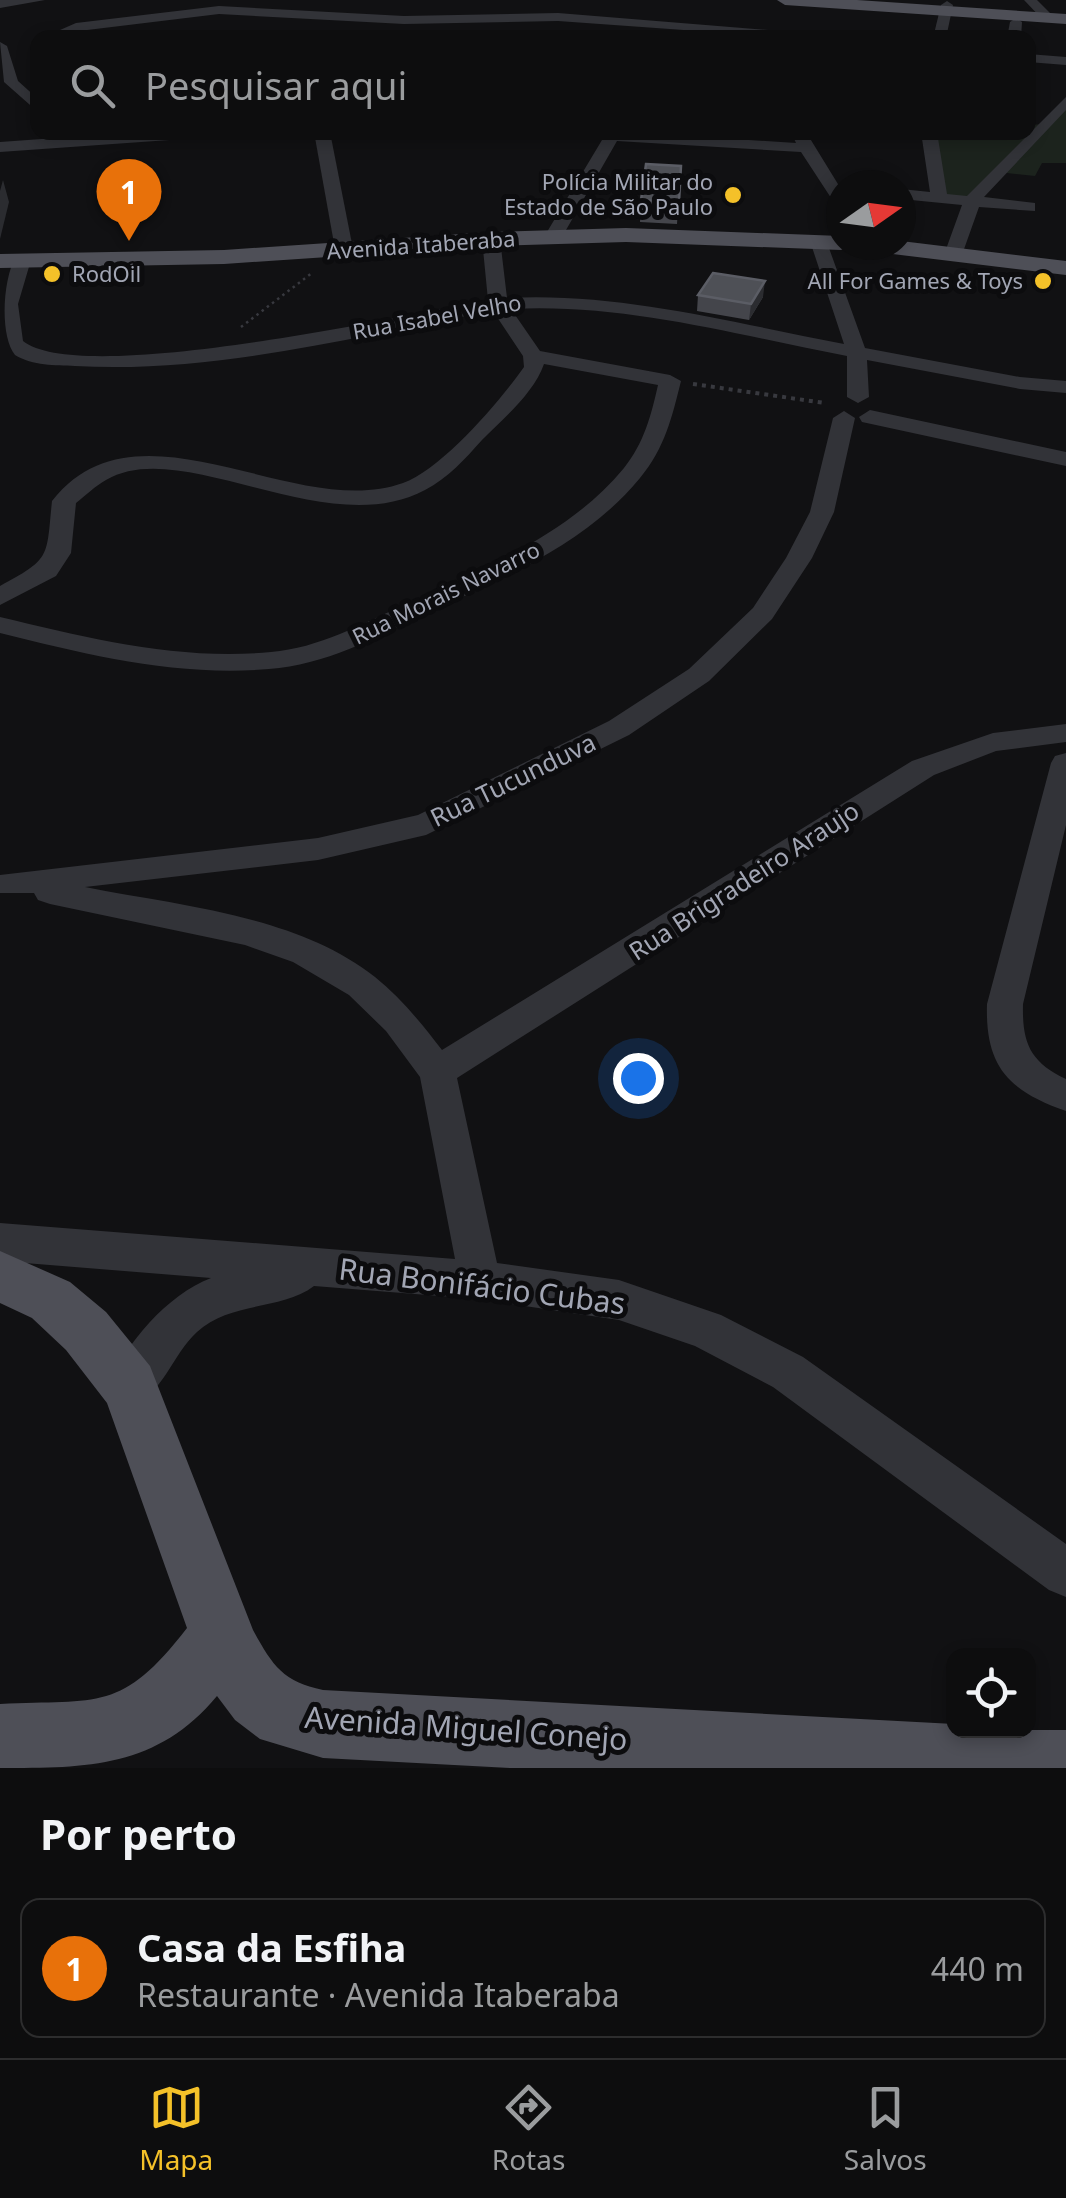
<!DOCTYPE html>
<html lang="pt">
<meta charset="utf-8">
<style>
:root{--surface:#0d0d0e;--page:#1b1b1c;--text:#f1f3f6;--muted:#9a9c9e;--line:#2d2d2e;--accent:#f4c129}
body{margin:0;font-family:"Noto Sans",sans-serif;background:var(--page);color:var(--text)}
.controls{position:absolute;right:30px;bottom:30px;display:grid;overflow:hidden;border-radius:20px;box-shadow:0 5px 15px #0003}
.controls button{width:90px;height:90px;display:grid;place-items:center;padding:0;border:0;border-bottom:2px solid var(--line);background:var(--surface);color:var(--text);font:50px sans-serif}
.compass{position:absolute;left:826px;top:170px;width:90px;height:90px;border-radius:50%;background:var(--surface);box-shadow:0 5px 15px #0003;rotate:76deg}
.you{position:absolute;left:638px;top:1078px;width:35px;height:35px;margin:-25px;border:8px solid #fff;border-radius:50%;background:#1a73e8;box-shadow:0 0 0 15px #1a73e833}
.badge{display:grid;place-items:center;width:65px;height:65px;border-radius:50%;background:var(--accent);color:#fff;font-size:32px;font-weight:700}
.pin{position:absolute;translate:-50% -82px;filter:drop-shadow(0 2px 5px #0008)}
.pin::after{content:'';position:absolute;top:52px;width:35px;height:30px;background:inherit;clip-path:polygon(0 0,100% 0,50% 100%)}
.list{margin:0;padding:0;list-style:none}
h2{display:flex;justify-content:space-between;align-items:center;height:130px;margin:0;padding:0 40px;font-size:42px}
h2 small{font-size:32px;font-weight:400;color:var(--muted)}
.list li{display:grid;grid-template-columns:65px 1fr auto;gap:30px;align-items:center;box-sizing:border-box;height:140px;margin:0 20px 20px;padding:0 20px;border:2px solid var(--line);border-radius:20px}
.list b{display:block;font-size:38px;white-space:nowrap}
.list p{margin:0;font-size:32px;white-space:nowrap;color:var(--muted)}
.list em{font-size:32px;font-style:normal;color:var(--muted)}
.icon{flex:none;width:55px;height:55px;fill:none;stroke:currentColor;stroke-width:2;stroke-linecap:round;stroke-linejoin:round}
.map{position:relative;flex:none;width:1066px;height:1768px;overflow:hidden}
.search{position:absolute;background:var(--surface);box-shadow:0 5px 15px #0003;left:30px;right:30px;top:30px;height:110px;display:flex;align-items:center;gap:25px;box-sizing:border-box;padding:0 35px;border-radius:20px;color:var(--muted);font-size:38px}
.sheet{height:290px;background:var(--surface)}
nav{display:flex;justify-content:space-around;align-items:center;box-sizing:border-box;height:140px;border-top:2px solid var(--line);background:var(--surface);font-size:28px;color:var(--muted)}
nav a{display:grid;justify-items:center;gap:5px}
nav .on{color:var(--accent)}
.map>svg:first-child{display:block}
.green{fill:#1c231d}
.lines{fill:none;stroke-linecap:round;stroke-linejoin:round}
.path-far1{stroke:#38393f;stroke-width:2.5;stroke-dasharray:2.5 4;stroke-linecap:butt}
.path{stroke:#38393f;stroke-width:4;stroke-dasharray:4 5;stroke-linecap:butt}
.minor{fill:#323338;fill-rule:evenodd}
.major{fill:#4e4f57;fill-rule:evenodd}
.wall{fill:#44454b}
.shaded-wall{fill:#2b2c30}
.building{fill:#4e5056;stroke:#5b5d65;stroke-width:2.5}
.poi-dot{fill:#f4c129;stroke:#0c0c0e;stroke-width:4}
.labels{text-anchor:middle;stroke-width:10;stroke-linejoin:round;paint-order:stroke}
.far-poi-label{font-size:22px;fill:#a2a6b4;stroke:#0c0c0e;text-anchor:end}
.far-street-label{font-size:22px;fill:#a2a6b4;stroke:#0c0c0e}
.street-label{font-size:25px;fill:#a2a6b4;stroke:#0c0c0e}
.near-street-label{font-size:30px;fill:#a2a6b4;stroke:#0c0c0e}
</style>
<div class="map">
<svg width="1066" height="1768" viewBox="0 0 1066 1768">
<rect width="100%" height="100%" fill="#111113"/>
<path class="green" d="M1066 101V163H1042L1035 176 998 172 973 199 939 196 930 133 1028 132 1029 125 1043 124Z"/>
<g class="lines">
<path class="path-far1" d="M241 327 312 273"/>
<path class="path" d="M693 384 825 403"/>
<g class="minor">
<path d="M0 0H45L0 8Z"/>
<path d="M1024 0H1037L1055 18 1044 21Z"/>
<path d="M947 1 953 5 946 38H933L941 5Z"/>
<path d="M219 6 404 16 558 13 866 38H796L558 21 404 24 219 14 79 31 72 38H58L60 30 76 23Z"/>
<path d="M1016 18 1022 22 1021 38H1007L1010 22Z"/>
<path d="M0 42 7 46 18 81 38 99V112L4 82Z"/>
<path d="M1028 54 1066 57V65L1028 62Z"/>
<path d="M1066 97V110L984 197 1035 203V211L979 207 963 252 954 257 948 256 945 252 962 205 901 199V189L930 192 921 132H937L947 194 967 196Z"/>
<path d="M139 132H219L212 137 0 152V142Z"/>
<path d="M314 132H330L353 249 350 253 344 254 335 249Z"/>
<path d="M536 132H627L796 143 791 132H806L841 189V205L835 204 801 152 617 141 562 237 553 242 544 237 602 140 543 137Z"/>
<path d="M491 234 500 239 507 298C620 292 733 323 844 344L810 241 819 236 825 237 865 348 1020 377 1066 381V393L1020 389 867 360 869 397 858 403 847 397V356C737 335 624 303 511 309L540 351 670 375 681 381C672 417 665 448 640 478 585 545 503 578 425 614 375 638 325 665 269 669 178 677 88 655 0 633V617C88 638 179 661 271 652 319 648 362 624 406 604 483 568 568 536 624 468 644 443 651 416 658 385L544 364C534 393 503 419 482 440 465 459 448 478 425 490 326 543 182 435 106 480 95 486 85 496 76 503L71 553 56 576 0 605V586C52 558 46 558 52 501 138 391 295 522 403 483 442 469 500 401 524 367L523 356 493 311C356 336 215 374 75 366 55 365 33 366 15 355 0 337 2 281 16 256H28L31 260 18 304 23 341C81 387 406 315 488 300L482 239Z"/>
<path d="M870 410 1066 452V466L862 422 859 417Z"/>
<path d="M844 411 855 418 834 512 812 558 772 619 709 681 629 735 426 835 318 860 85 887C180 906 297 915 375 977 401 998 422 1024 442 1050L912 761 993 733 1066 724V742L996 751 934 775 457 1078 497 1263 619 1280 721 1315 803 1357 1066 1544V1597L1049 1590 773 1387 695 1346 619 1320 478 1299 314 1286C281 1311 230 1301 197 1332 172 1355 163 1394 130 1408L114 1401 108 1386C126 1343 167 1295 211 1278L0 1261V1223L455 1259 420 1077 386 1031 349 995 293 962 245 945 50 904 38 900 34 893H0V875L318 838 418 815 609 721 689 669 753 608 786 558 810 512 833 418Z"/>
<path d="M1066 753V825L1023 1004C1022 1043 1030 1062 1066 1079V1111C1009 1091 985 1067 987 1004L1051 763 1055 756Z"/>
</g>
<g class="major">
<path d="M777 0H857L1066 14V24L785 5Z"/>
<path d="M626 228 841 236V245H851L841 250 626 242 491 246 224 264 0 268V254L224 250 491 232Z"/>
<path d="M901 241 1066 261V275L876 252 864 245H901Z"/>
<path d="M0 1251 70 1282 106 1312 150 1366 253 1630C272 1665 283 1682 323 1690L954 1724V1730H1066V1768H510L323 1758 260 1739 235 1720 217 1696C157 1768 88 1768 0 1768V1704C100 1699 121 1713 187 1628L107 1403 66 1350 32 1318 0 1303Z"/>
</g>
</g>
<g class="wall">
<path d="M681 166 677 224 640 222 641 200Z"/>
<path d="M698 295 763 297 749 320 697 311Z"/>
</g>
<g class="shaded-wall">
<path d="M3 180 9 202 0 239V191Z"/>
<path d="M765 281 763 297 749 320 751 304Z"/>
</g>
<g class="building">
<path d="M235 34V38H183V36Z"/>
<path d="M646 164 681 166 679 202 641 200Z"/>
<path d="M713 273 765 281 751 304 698 295Z"/>
</g>
<g class="poi-dot">
<circle cx="733" cy="195" r="10"/>
<circle cx="52" cy="274" r="10"/>
<circle cx="1043" cy="281" r="10"/>
</g>
<g class="labels">
<g class="far-poi-label">
<text x="713" y="190">Polícia Militar do<tspan x="713" dy="25">Estado de São Paulo</tspan></text>
<text x="72" y="282" text-anchor="start">RodOil</text>
<text x="1023" y="289">All For Games &amp; Toys</text>
</g>
<g class="far-street-label">
<text transform="translate(421 245) rotate(-4)" y="8">Avenida Itaberaba</text>
<text transform="translate(437 317) rotate(-10)" y="8">Rua Isabel Velho</text>
<text transform="translate(446 593) rotate(-26)" y="8">Rua Morais Navarro</text>
</g>
<g class="street-label">
<text transform="translate(513 780) rotate(-26)" y="9">Rua Tucunduva</text>
<text transform="translate(744 881) rotate(-33)" y="9">Rua Brigradeiro Araujo</text>
</g>
<g class="near-street-label">
<text transform="translate(482 1287) rotate(7)" y="10">Rua Bonifácio Cubas</text>
<text transform="translate(466 1729) rotate(4)" y="10">Avenida Miguel Conejo</text>
</g>
</g>
</svg>
<div class="controls">
<button><svg class="icon" aria-label="locate" viewBox="0 0 24 24"><circle cx="12" cy="12" r="6"/><path d="M12 2v4M12 18v4M2 12h4M18 12h4"/></svg></button>
</div>
<svg class="compass" viewBox="-18 -18 36 36"><path d="M0-13l5 13h-10z" fill="#e53935"/><path d="M0 13l5-13h-10z" fill="#9a9c9e"/></svg>
<div class="you"></div>
<div class="pin badge" style="left:129px;top:241px;background:#e8710a">1</div>
<div class="search"><svg class="icon" aria-label="search" viewBox="0 0 24 24"><circle cx="10" cy="10" r="6"/><path d="M15 15l6 6"/></svg>Pesquisar aqui</div>
</div>
<section class="sheet">
<h2>Por perto<small></small></h2>
<ul class="list">
<li><span class="badge" style="background:#e8710a">1</span><div><b>Casa da Esfiha</b><p>Restaurante · Avenida Itaberaba</p></div><em>440 m</em></li>
</ul>
</section>
<nav>
<a class="on"><svg class="icon" aria-label="map" viewBox="0 0 24 24"><path d="M3 6l6-2 6 2 6-2v14l-6 2-6-2-6 2zM9 4v14M15 6v14"/></svg>Mapa</a>
<a><svg class="icon" aria-label="directions" viewBox="0 0 24 24"><path d="M12 3l9 9-9 9-9-9zM9 14v-3h6M13 9l2 2-2 2"/></svg>Rotas</a>
<a><svg class="icon" aria-label="saved" viewBox="0 0 24 24"><path d="M7 4h10v16l-5-4-5 4z"/></svg>Salvos</a>
</nav>
